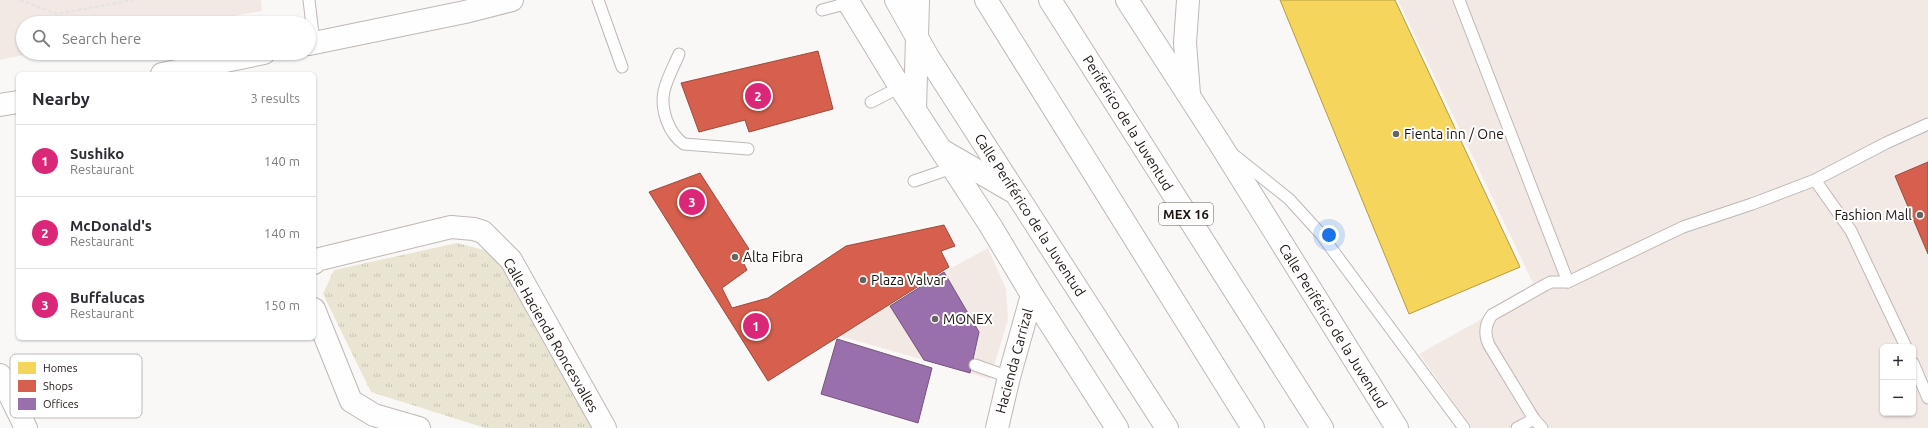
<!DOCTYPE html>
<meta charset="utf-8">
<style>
:root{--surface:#fff;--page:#f7f7f7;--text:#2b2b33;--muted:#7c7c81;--line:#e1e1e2;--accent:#db2777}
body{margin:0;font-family:Ubuntu,sans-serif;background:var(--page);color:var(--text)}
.controls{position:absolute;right:12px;bottom:12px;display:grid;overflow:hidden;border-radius:6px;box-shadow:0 1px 3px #0004}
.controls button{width:36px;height:36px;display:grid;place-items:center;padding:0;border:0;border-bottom:1px solid var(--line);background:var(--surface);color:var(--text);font:20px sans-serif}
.you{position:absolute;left:1329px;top:235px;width:14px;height:14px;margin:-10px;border:3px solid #fff;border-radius:50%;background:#1a73e8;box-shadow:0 0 0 6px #1a73e833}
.badge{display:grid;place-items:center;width:26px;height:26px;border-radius:50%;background:var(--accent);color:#fff;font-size:13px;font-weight:700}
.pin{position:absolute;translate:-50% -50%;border:2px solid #fff;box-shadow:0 1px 4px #0006}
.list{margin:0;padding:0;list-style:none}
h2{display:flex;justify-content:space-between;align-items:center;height:52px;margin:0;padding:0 16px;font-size:17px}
h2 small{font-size:13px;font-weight:400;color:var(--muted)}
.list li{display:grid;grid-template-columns:26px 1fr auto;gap:12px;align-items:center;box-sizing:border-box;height:72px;padding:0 16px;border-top:1px solid var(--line)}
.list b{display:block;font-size:15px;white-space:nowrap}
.list p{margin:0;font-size:13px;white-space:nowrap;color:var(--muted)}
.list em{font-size:13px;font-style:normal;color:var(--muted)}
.icon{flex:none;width:22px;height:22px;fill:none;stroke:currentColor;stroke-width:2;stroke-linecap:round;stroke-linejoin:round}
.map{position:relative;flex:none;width:1928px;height:428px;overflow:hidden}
.search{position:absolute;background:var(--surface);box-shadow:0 1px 3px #0004;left:16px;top:16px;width:300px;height:44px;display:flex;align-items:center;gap:10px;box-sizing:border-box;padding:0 14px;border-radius:22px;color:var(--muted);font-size:15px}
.panel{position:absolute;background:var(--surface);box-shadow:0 1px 3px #0004;left:16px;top:72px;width:300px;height:268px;border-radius:6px}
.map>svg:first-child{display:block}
.built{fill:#f2e9e5;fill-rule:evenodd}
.grass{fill:url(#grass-tufts)}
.homes{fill:#f6d55c;stroke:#b59b45}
.shops{fill:#d6604d;stroke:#9e493a}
.offices{fill:#9970ab;stroke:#74547c}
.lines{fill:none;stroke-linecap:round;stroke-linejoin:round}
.lane-casing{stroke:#beb8b5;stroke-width:13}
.street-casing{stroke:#beb8b5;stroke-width:24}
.secondary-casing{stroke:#beb8b5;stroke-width:24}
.primary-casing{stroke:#beb8b5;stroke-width:24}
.highway-casing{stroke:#beb8b5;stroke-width:24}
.path{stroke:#e5e4e2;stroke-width:2.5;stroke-dasharray:4 2;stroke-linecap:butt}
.lane{stroke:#fefefe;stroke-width:11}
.street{stroke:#fefefe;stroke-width:22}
.secondary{stroke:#fefefe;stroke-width:22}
.primary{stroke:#fefefe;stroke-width:22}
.highway{stroke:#fefefe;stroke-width:22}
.poi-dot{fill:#6a6460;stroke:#fff;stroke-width:1.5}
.labels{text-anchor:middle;stroke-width:4;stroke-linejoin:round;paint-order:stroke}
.shield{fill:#fff;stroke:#615a57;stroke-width:1}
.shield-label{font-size:13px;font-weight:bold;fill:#1d140f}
.street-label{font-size:14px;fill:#1d140f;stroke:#fff}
.poi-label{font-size:14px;fill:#1d140f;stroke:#fff;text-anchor:start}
.key{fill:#fff;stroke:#bbb8b7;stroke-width:1}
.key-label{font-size:11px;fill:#1d140f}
</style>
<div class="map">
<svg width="1928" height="428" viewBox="0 0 1928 428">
<defs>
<pattern id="grass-tufts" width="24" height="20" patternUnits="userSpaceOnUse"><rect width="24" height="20" fill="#eae5d3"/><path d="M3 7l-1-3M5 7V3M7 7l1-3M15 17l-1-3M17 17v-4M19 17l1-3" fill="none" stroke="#c8c4b4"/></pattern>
</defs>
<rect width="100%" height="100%" fill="#faf8f6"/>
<g class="built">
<path d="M0 0H261L262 11 196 23H23V53H34L0 60Z"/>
<path d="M1398 0H1928V428H1472L1419 354 1478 321 1533 283ZM1883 347H1913V413H1883Z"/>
<path d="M988 248 1006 289 1008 320 990 379 840 336 944 272Z"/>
</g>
<path class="grass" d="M457 243 496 253 592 428H485L371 392 323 294 334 270Z"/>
<path class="homes" d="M1280 0H1395L1520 267 1409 314Z"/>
<g class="shops">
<path d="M818 51 833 109 749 132 745 120 699 132 681 83Z"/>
<path d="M1928 162V254L1895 176Z"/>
<path d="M700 173 749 249 741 258 747 270 722 288 732 308 768 298 846 246 944 225 955 246 941 251 949 267 768 381 649 192Z"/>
</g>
<g class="offices">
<path d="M944 272 979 332 970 373 924 360 890 306Z"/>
<path d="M837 339 932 368 918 423 821 394Z"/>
</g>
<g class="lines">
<g class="lane-casing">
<g id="lane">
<path d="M309 0 314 43"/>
<path d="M598 0 622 67"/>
<path d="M1459 0 1568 282"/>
<path d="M822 10 849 3"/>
<path d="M679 54C674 66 667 78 664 91 660 110 669 134 684 144L748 149"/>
<path d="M871 102 900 87"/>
<path d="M1234 155 1289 199 1320 233 1464 428"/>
<path d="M1815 180 1851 231 1906 347"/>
<path d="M914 181 952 168"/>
<path d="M1913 363 1928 398"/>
<path d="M975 365 1009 377"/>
<path d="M1534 419 1489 345C1484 334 1485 324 1492 315L1545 285 1551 282H1568L1683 227 1752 204 1815 180 1886 143 1928 124"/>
<path d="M1517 428 1534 419 1542 428"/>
</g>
</g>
<g class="street-casing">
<g id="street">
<path d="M314 263 316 260 451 227 474 229 483 232 511 260 605 428"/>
<path d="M314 309 351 401 374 415 419 428"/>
<path d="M0 375 26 428"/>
</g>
</g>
<g class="secondary-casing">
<g id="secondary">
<path d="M847 0 900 87 990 225 1032 295 1117 428"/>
<path d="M896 0 928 57 1167 428"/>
<path d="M1127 0 1220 144 1397 428"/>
<path d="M1188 0 1185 43 1189 94"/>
<path d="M915 110 918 0"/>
<path d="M943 151 1012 191"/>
<path d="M997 428 1009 377 1032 295"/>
</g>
</g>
<g class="primary-casing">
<g id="primary">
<path d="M309 44 465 12 512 0"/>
<path d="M162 74 264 53"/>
<path d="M0 105 18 102"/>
</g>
</g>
<g class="highway-casing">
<g id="highway">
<path d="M986 0 1253 428"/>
<path d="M1050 0 1322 428"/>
</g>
</g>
<path class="path" d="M20 0 57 14 133 0"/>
<use href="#lane" class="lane"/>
<use href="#street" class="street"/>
<use href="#secondary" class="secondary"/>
<use href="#primary" class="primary"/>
<use href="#highway" class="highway"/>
</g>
<g class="poi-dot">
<circle cx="1396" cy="134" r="4"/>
<circle cx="1920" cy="215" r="4"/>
<circle cx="735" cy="257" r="4"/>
<circle cx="863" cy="280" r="4"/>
<circle cx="935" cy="319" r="4"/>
</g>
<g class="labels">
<rect class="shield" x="1159" y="203" width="54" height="22" rx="3"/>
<g class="shield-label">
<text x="1186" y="219">MEX 16</text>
</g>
<g class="street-label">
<text transform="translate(1128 123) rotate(58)" y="5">Periférico de la Juventud</text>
<text transform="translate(1030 215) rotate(57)" y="5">Calle Periférico de la Juventud</text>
<text transform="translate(1333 326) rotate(58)" y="5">Calle Periférico de la Juventud</text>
<text transform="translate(551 335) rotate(60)" y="5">Calle Hacienda Roncesvalles</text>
<text transform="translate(1014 361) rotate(-75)" y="5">Hacienda Carrizal</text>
</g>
<g class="poi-label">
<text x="1404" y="139">Fienta inn / One</text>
<text x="1912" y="220" text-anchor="end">Fashion Mall</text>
<text x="743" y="262">Alta Fibra</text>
<text x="871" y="285">Plaza Valvar</text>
<text x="943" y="324">MONEX</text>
</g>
</g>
<rect x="10" y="354" width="132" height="64" rx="6" class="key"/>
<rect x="18" y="362" width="18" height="12" fill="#f6d55c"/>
<rect x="18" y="380" width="18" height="12" fill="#d6604d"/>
<rect x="18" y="398" width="18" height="12" fill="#9970ab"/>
<g class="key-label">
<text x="43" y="372">Homes</text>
<text x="43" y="390">Shops</text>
<text x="43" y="408">Offices</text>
</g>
</svg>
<div class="controls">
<button>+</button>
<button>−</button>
</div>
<div class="you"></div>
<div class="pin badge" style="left:756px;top:326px">1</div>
<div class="pin badge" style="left:758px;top:96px">2</div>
<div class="pin badge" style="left:692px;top:202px">3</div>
<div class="search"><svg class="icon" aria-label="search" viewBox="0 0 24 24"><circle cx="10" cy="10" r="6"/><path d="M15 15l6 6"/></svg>Search here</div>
<section class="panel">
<h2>Nearby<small>3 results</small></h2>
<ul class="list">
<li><span class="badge">1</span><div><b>Sushiko</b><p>Restaurant</p></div><em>140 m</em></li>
<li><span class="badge">2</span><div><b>McDonald's</b><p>Restaurant</p></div><em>140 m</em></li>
<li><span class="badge">3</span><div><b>Buffalucas</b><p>Restaurant</p></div><em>150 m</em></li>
</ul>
</section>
</div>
